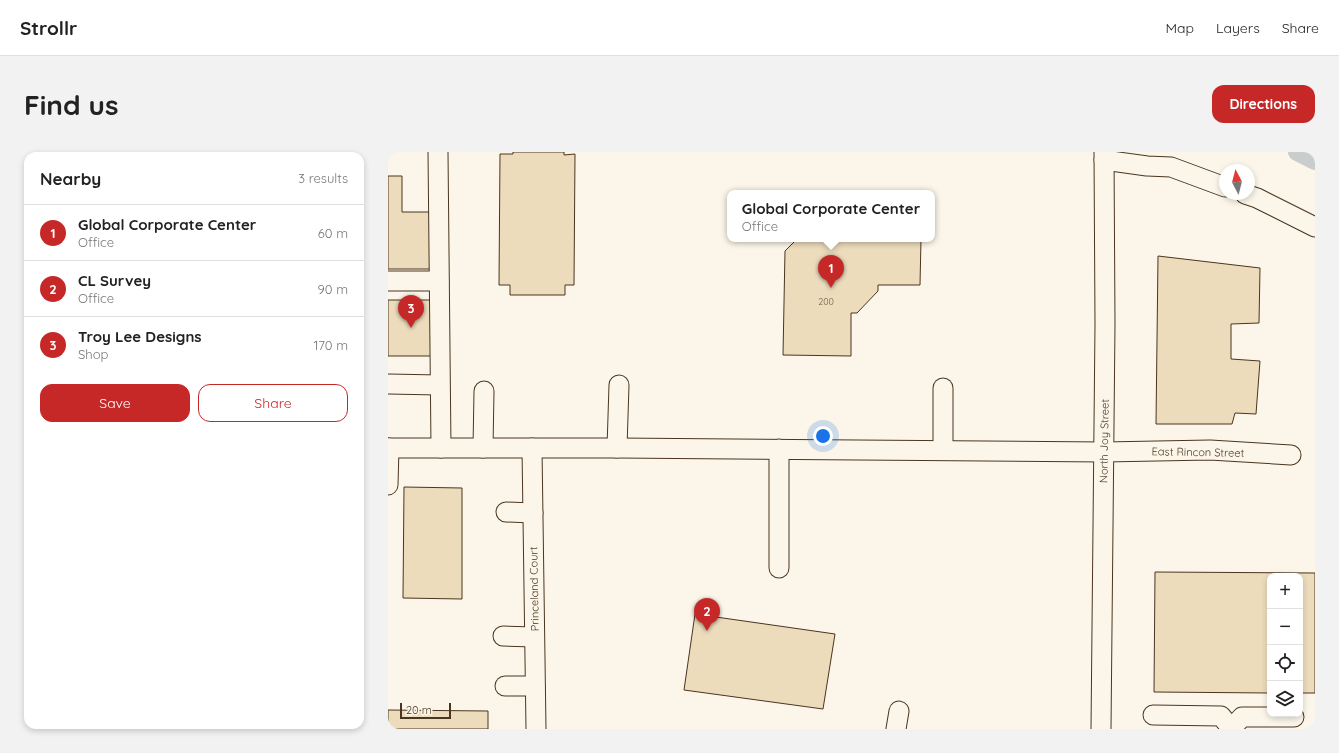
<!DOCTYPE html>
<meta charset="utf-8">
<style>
:root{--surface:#fff;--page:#f2f2f2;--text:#222;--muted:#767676;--line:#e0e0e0;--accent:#c62828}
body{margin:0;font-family:Quicksand,sans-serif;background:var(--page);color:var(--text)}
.controls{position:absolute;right:12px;bottom:12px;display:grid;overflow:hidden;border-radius:8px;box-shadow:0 2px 6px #0003}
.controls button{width:36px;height:36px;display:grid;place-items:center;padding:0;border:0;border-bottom:1px solid var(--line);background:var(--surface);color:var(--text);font:20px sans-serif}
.compass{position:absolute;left:831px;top:12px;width:36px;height:36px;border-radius:50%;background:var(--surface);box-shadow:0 2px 6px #0003;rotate:353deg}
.scale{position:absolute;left:12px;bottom:10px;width:51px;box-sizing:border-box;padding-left:4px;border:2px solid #4a3520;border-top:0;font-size:11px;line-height:14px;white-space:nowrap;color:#4a3520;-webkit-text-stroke:3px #fbf6e9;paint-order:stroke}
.you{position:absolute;left:435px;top:284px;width:14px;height:14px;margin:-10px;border:3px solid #fff;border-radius:50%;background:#1a73e8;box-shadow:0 0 0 6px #1a73e833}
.badge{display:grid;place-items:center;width:26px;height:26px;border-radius:50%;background:var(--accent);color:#fff;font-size:13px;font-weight:700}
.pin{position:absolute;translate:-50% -33px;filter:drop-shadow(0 1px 2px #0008)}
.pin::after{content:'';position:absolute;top:21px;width:14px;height:12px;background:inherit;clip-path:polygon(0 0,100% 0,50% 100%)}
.popup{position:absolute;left:339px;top:38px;width:208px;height:52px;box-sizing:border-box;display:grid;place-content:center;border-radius:8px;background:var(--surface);filter:drop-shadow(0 1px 3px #0005);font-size:13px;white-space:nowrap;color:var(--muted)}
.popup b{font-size:15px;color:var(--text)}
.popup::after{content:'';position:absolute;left:50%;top:100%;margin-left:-8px;border:8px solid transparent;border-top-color:var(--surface)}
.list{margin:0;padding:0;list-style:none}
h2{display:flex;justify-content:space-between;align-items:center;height:52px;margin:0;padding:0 16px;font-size:17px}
h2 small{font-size:13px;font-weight:400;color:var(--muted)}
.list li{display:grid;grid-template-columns:26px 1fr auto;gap:12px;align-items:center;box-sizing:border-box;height:56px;padding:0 16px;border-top:1px solid var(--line)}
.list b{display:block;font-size:15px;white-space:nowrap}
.list p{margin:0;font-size:13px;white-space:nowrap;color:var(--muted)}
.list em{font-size:13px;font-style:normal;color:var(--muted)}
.actions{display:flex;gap:8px;padding:12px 16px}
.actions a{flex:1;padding:9px 0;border:1px solid var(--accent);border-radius:12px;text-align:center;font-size:14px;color:var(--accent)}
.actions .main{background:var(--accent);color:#fff}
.icon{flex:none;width:22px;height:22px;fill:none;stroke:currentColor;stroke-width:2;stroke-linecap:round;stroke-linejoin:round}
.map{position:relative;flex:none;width:927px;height:577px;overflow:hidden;border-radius:12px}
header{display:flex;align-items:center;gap:24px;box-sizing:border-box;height:56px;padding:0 20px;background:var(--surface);border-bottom:1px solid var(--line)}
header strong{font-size:19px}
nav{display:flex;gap:22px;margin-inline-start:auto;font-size:14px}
.intro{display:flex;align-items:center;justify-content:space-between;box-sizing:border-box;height:96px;padding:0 24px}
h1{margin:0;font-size:28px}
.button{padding:10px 18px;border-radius:12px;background:var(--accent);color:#fff;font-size:14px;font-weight:700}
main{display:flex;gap:24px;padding:0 24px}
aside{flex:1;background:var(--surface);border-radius:12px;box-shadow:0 2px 6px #0003}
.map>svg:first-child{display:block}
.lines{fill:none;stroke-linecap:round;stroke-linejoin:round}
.canal{stroke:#c9cecd;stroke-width:18}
.building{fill:#ecdcbc;stroke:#4a3520}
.minor-casing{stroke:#4a3520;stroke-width:21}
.minor{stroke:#fbf6e9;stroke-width:19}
.labels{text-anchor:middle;stroke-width:3;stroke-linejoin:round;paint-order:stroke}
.number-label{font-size:9px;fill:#725f47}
.street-label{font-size:11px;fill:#4a3520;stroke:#fbf6e9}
</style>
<header>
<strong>Strollr</strong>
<nav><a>Map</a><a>Layers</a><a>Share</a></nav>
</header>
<div class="intro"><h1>Find us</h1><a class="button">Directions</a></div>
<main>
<aside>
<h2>Nearby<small>3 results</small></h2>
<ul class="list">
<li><span class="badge">1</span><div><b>Global Corporate Center</b><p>Office</p></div><em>60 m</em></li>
<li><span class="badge">2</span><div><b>CL Survey</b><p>Office</p></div><em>90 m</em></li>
<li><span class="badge">3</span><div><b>Troy Lee Designs</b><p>Shop</p></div><em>170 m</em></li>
</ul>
<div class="actions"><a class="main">Save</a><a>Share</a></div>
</aside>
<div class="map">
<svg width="927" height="577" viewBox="0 0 927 577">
<rect width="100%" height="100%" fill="#fbf6e9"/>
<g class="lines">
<path class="canal" d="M909 0 927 9"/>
</g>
<g class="building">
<path d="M125 0H176V3L187 2 186 133H177V143H122V133H111L112 2H125Z"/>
<path d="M0 24H14V60H46V117H0Z"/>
<path d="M409 87H533L532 133H490V139L469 161H463V204L395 203 397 99Z"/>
<path d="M770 104 872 116 871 171 843 172V207L872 209 868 262 847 261 844 272H768Z"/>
<path d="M0 148H46L45 204H0Z"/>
<path d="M16 335 74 336V447L15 446Z"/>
<path d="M767 420 927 421V541H912V424H882V541L766 540Z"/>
<path d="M307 462 447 482 435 557 296 538Z"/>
<path d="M0 558 100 559V577H0Z"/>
</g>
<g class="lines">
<g class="minor-casing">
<g id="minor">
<path d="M50 0 53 296"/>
<path d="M716 8 759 14 783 15 837 35"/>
<path d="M857 42 869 46 927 75"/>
<path d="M0 129H51"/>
<path d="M0 232 51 233"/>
<path d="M0 296H229L716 300 822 298 903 303"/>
<path d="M95 296 96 239"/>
<path d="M144 296 148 577"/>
<path d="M229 296 231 233"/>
<path d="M391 297V416"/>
<path d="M555 298V236"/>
<path d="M0 333 1 296"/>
<path d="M118 360 145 361"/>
<path d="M115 484 146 485"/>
<path d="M117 534H147"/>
<path d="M765 563 833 564 843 576"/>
<path d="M508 577 511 559"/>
<path d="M713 577 717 172 716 0"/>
<path d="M843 577 854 565H906"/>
</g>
</g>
<use href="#minor" class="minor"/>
</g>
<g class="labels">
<g class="number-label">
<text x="438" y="153">200</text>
</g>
<g class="street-label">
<text transform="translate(716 289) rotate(-89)" y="4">North Joy Street</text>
<text transform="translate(810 300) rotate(1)" y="4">East Rincon Street</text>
<text transform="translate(146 437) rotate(-91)" y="4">Princeland Court</text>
</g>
</g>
</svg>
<div class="controls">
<button>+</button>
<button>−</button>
<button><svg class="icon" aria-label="locate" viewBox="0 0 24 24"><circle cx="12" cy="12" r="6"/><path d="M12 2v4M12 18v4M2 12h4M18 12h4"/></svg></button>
<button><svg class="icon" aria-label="layers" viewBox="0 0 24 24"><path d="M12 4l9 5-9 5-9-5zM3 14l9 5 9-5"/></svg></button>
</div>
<svg class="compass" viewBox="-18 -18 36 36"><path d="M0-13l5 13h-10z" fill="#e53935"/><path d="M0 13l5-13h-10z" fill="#767676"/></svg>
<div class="scale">20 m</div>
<div class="you"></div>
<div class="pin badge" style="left:443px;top:136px">1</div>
<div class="popup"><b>Global Corporate Center</b>Office</div>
<div class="pin badge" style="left:319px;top:479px">2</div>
<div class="pin badge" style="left:23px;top:176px">3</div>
</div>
</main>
